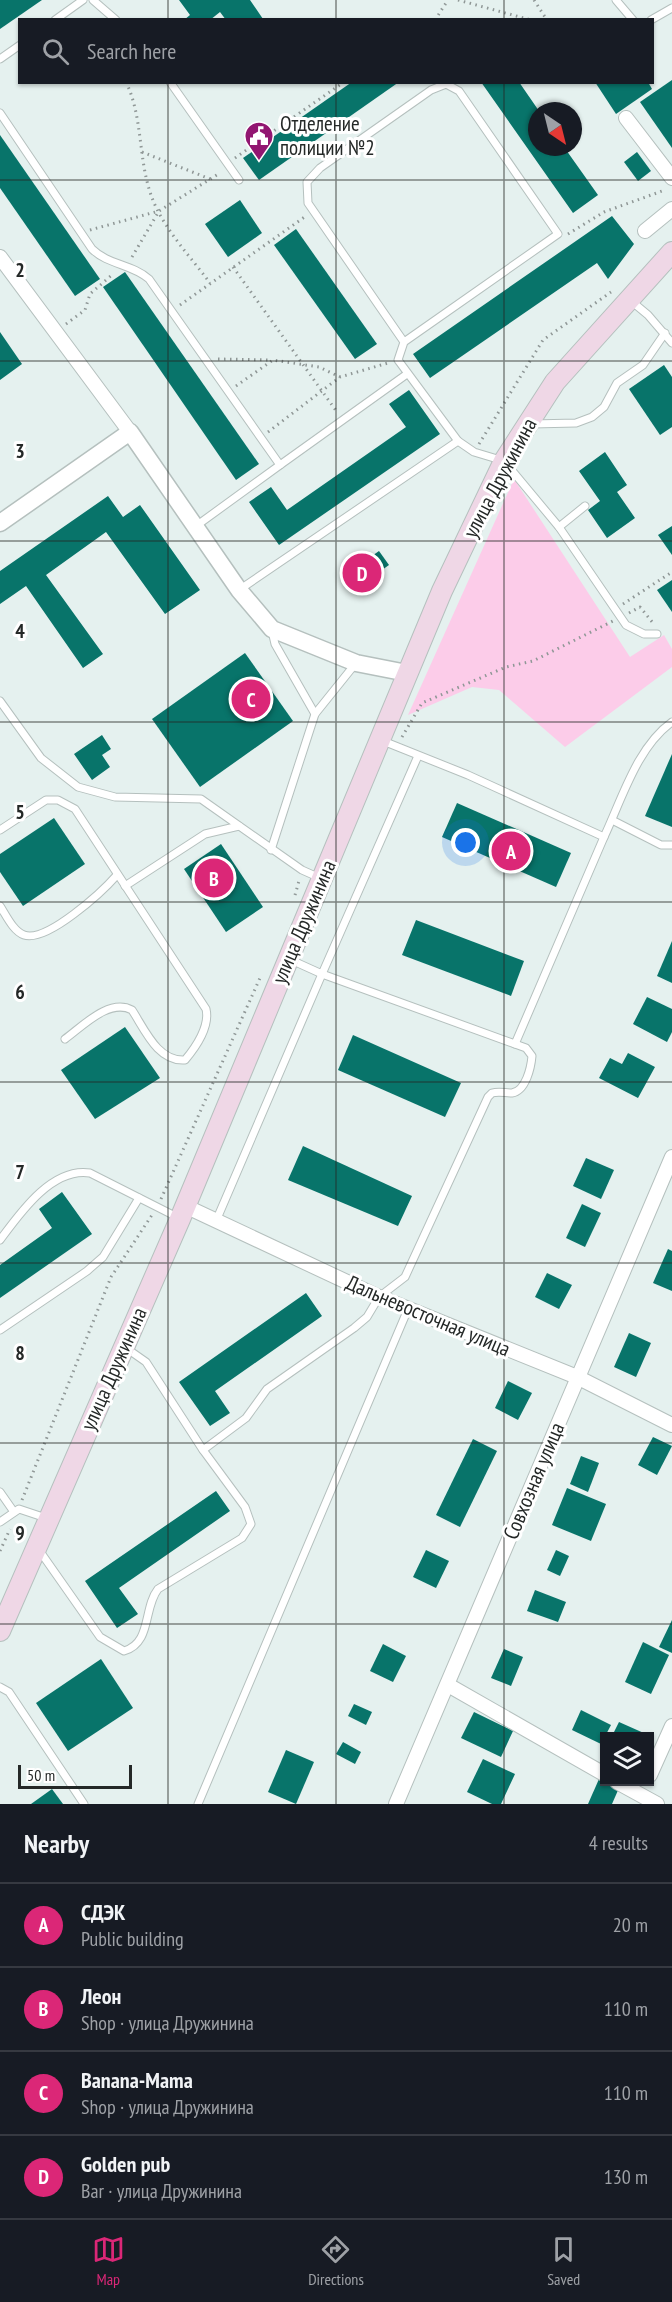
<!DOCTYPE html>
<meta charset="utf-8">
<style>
:root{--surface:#171b24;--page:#20242c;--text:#f1f3f6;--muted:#9ea1a6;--line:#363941;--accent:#db2777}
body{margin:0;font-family:"PT Sans Narrow",sans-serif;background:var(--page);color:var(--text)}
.controls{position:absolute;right:18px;bottom:18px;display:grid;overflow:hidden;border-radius:0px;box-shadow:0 2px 4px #0004}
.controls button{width:54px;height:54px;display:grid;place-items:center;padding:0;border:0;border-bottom:2px solid var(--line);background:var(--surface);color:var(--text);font:30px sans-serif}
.compass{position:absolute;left:528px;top:102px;width:54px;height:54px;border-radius:50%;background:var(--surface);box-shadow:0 2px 4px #0004;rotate:145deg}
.scale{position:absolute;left:18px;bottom:15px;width:114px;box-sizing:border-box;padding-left:6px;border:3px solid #242827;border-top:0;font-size:16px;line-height:21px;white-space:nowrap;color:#242827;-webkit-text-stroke:4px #fff;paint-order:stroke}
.you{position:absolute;left:466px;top:843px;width:21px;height:21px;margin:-15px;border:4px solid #fff;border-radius:50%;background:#1a73e8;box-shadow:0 0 0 9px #1a73e833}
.badge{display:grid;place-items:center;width:39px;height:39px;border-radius:50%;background:var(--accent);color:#fff;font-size:20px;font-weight:700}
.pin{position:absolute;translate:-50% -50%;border:3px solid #fff;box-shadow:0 2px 6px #0006}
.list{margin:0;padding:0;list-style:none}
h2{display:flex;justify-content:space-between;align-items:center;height:78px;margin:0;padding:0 24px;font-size:26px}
h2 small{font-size:20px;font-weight:400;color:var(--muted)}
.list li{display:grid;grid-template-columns:39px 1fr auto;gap:18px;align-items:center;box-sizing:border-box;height:84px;padding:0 24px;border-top:2px solid var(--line)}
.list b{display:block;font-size:22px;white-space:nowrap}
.list p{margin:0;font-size:20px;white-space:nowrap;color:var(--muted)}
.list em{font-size:20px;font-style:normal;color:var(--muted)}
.icon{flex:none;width:33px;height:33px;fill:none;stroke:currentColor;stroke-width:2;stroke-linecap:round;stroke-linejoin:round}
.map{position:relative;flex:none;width:672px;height:1804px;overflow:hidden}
.search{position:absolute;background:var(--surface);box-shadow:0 2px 4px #0004;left:18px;right:18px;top:18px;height:66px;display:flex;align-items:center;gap:15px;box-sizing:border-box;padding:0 21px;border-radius:0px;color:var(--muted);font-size:22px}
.sheet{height:414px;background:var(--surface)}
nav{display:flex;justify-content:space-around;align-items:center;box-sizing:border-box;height:84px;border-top:2px solid var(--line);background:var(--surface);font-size:16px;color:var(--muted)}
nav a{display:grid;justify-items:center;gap:3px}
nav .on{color:var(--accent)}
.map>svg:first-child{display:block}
.green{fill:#fccce9}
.building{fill:#08746a}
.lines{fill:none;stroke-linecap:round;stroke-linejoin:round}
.service-casing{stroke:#b5c0be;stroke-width:9}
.minor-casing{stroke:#b5c0be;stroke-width:16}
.tertiary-casing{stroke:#b5c0be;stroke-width:19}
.secondary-casing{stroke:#b5c0be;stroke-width:22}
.path{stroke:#8f9796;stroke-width:3;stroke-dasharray:1.5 4.5;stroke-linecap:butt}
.service{stroke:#fff;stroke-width:7}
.minor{stroke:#fff;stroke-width:14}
.tertiary{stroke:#fff;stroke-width:16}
.secondary{stroke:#efd7e6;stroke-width:20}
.grid{fill:none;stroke:#242827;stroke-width:1.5;stroke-opacity:0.55}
.labels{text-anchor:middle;stroke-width:6;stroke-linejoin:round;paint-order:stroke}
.poi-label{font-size:21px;fill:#242827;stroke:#fff;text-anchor:start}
.street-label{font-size:21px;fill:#242827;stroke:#fff}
.grid-label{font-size:20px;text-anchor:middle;font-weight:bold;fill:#242827;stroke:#fff;stroke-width:6;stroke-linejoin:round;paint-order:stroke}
</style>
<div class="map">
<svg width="672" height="1804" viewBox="0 0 672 1804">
<rect width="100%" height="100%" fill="#e5f1ef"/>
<path class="green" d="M514 479 630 657 664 635 672 649V667L565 747 499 690 472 687 408 715Z"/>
<g class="building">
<path d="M0 0H42L0 29Z"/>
<path d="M179 0H250L263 19 226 20 220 12 210 20H184L190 15Z"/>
<path d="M672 80V148L640 102Z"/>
<path d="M352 82H399L259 180 243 158Z"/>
<path d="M481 82H519L539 111 537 147H564L598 195 573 213Z"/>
<path d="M595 82H648L652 89 616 114Z"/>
<path d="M0 135 100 279 75 296 0 188Z"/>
<path d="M637 152 651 171 638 181 624 162Z"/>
<path d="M240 200 262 233 228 257 205 224Z"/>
<path d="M612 216 634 244 608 279 597 263 430 378 413 354Z"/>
<path d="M296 229 377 344 355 359 274 245Z"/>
<path d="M125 272 259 464 236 480 103 287Z"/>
<path d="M0 332 22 364 0 380Z"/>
<path d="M664 365 672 377V427L660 435 629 389Z"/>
<path d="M409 390 440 434 279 545 249 502 271 487 287 510 406 427 389 404Z"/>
<path d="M605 452 627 485 617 492 635 518 607 538 588 510 600 501 579 471Z"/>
<path d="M108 496 123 517 140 505 200 590 165 614 106 532 46 575 103 654 83 668 26 586 0 604V571Z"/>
<path d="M672 526V555L658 535Z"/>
<path d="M379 551 389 565 351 592 341 578Z"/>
<path d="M672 580V612L657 590Z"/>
<path d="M245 653 293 721 200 787 152 719Z"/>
<path d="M102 735 111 749 102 755 110 767 92 780 74 754Z"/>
<path d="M672 754V827L645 816Z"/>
<path d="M457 803 571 853 556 887 442 837Z"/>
<path d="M54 818 85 864 23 906 0 872V854Z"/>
<path d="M221 844 263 907 226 932 184 869Z"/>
<path d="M416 920 524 961 511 996 402 955Z"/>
<path d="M672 941V983L657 976Z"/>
<path d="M647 997 672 1009V1032L667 1042 633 1024Z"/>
<path d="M125 1027 160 1078 95 1119 61 1070Z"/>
<path d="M353 1035 461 1083 445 1117 338 1070Z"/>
<path d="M628 1053 655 1067 638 1098 599 1078 610 1058 622 1064Z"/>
<path d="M303 1146 412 1196 398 1226 288 1180Z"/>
<path d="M586 1158 614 1170 601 1199 573 1186Z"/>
<path d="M62 1192 92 1234 0 1298V1265L52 1228 39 1209Z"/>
<path d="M582 1204 601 1213 585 1247 566 1238Z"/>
<path d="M668 1249 672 1251V1291L653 1283Z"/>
<path d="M547 1273 572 1285 559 1309 535 1297Z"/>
<path d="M306 1293 322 1316 215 1391 230 1413 210 1426 179 1382Z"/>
<path d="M629 1333 651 1343 636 1377 614 1367Z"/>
<path d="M508 1381 532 1393 518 1420 495 1408Z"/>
<path d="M653 1437 672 1446 657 1475 638 1465Z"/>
<path d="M473 1439 497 1451 460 1527 436 1515Z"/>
<path d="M581 1456 599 1463 588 1492 570 1484Z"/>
<path d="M567 1488 606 1504 591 1541 552 1525Z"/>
<path d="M216 1491 230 1511 119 1588 138 1614 117 1628 85 1581Z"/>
<path d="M426 1550 449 1561 436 1588 413 1577Z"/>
<path d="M556 1550 569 1556 560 1576 547 1570Z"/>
<path d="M535 1590 566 1602 558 1622 527 1611Z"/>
<path d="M672 1620V1653L659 1647Z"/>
<path d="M643 1642 669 1655 651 1694 625 1682Z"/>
<path d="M383 1644 406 1656 393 1682 370 1671Z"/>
<path d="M504 1649 523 1657 511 1686 491 1678Z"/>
<path d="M101 1659 133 1708 68 1751 36 1703Z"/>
<path d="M354 1704 372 1712 366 1725 348 1716Z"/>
<path d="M581 1710 611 1725 601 1744 572 1730Z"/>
<path d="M474 1712 513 1731 501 1757 461 1738Z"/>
<path d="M619 1722 646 1734 645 1736H612Z"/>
<path d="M343 1742 361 1752 355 1764 336 1754Z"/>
<path d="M286 1750 314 1762 296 1804 268 1792Z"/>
<path d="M483 1759 515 1774 501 1804H492L467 1792Z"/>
<path d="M599 1779 619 1788 612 1804H588Z"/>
<path d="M52 1789 63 1804H31Z"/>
</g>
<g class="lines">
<g class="service-casing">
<g id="service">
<path d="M93 0 116 20"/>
<path d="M616 0 633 20"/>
<path d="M55 20 83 0"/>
<path d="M651 20 672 8"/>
<path d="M0 59 20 45"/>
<path d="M170 82 239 180"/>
<path d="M0 113 92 249C108 265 132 264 149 279L280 465 407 374"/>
<path d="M630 300 648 315 672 343"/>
<path d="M404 342 308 203 307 182 320 168 431 90 446 84 459 91 558 234 404 342 398 360 458 441"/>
<path d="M532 424 576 423 592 417 604 407 617 383 643 365 665 333"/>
<path d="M196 526 280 465"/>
<path d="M559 527 585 506"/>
<path d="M239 590 458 441 474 452 504 461 559 527 626 625 644 634H657"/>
<path d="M272 631 275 644 315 714"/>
<path d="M0 701 41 758 78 787 115 797 201 799 302 870 320 878"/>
<path d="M612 820 661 845H672"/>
<path d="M0 830 46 800H58L75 809 206 1009C210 1026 196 1047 185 1060 158 1062 145 1030 132 1010 109 998 83 1026 65 1039"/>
<path d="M604 837C622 799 637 747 672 722"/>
<path d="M271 850 315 714 356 663"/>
<path d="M125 886 205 834 239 826"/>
<path d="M0 906C6 915 13 931 24 935 47 943 103 891 117 875"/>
<path d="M291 960 322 974 418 756"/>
<path d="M216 1221 322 974 515 1044 604 837 468 775 383 741"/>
<path d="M0 1240C20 1213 52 1167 90 1173L177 1217"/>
<path d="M0 1330 87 1271 103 1257 139 1198"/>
<path d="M203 1450 246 1418 267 1389 354 1328 367 1317 379 1297 405 1277 488 1097 492 1093C499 1091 505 1093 512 1093 526 1091 531 1067 532 1056L526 1048 515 1044"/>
<path d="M0 1492 14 1512"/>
<path d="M0 1522 19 1509 46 1518"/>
<path d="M39 1550 100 1637 124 1651C152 1643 143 1608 158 1589L242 1538 251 1524 245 1507 203 1450 146 1362 126 1348"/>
<path d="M0 1687 9 1692 84 1804"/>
<path d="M198 1804 408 1309"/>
</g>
</g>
<g class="minor-casing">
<g id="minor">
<path d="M626 118 672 178"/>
<path d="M645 231 672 209"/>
<path d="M0 257 130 432"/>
<path d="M185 1206 379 1297 577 1377 672 1425"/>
<path d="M448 1685 604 1774"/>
<path d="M650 1775 672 1726"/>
<path d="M617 1782 657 1804"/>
<path d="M396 1804 672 1157"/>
</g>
</g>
<g class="tertiary-casing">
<path id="tertiary" d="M0 523 130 432 239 590 272 629 356 663 407 673"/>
</g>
<g class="secondary-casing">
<path id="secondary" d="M0 1631 180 1219 442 591 504 461 555 382 672 252"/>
</g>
<g class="path">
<path d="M458 0 531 20"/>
<path d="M534 0 547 20"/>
<path d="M435 20 448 0"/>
<path d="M126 82C143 117 138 158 151 195 162 227 190 256 210 283"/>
<path d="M142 152 210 179"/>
<path d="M235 158 344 82"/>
<path d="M90 230 159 211 220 173"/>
<path d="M568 234 604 212 665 190"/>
<path d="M132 257 159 211"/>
<path d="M233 267 337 412"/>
<path d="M180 305 306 216"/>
<path d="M66 324 85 310 90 294 113 274"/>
<path d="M218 359 272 360"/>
<path d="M236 386 273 360 319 367 340 377"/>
<path d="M268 432 340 377 388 363"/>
<path d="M479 444 543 340 611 292"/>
<path d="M623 604 672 572"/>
<path d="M629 613 640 607 653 623"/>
<path d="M402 737 422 703 506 667 533 661 613 621"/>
<path d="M295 895 299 881"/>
<path d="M161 1199 260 978"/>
<path d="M22 1500 111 1277 152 1215"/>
<path d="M0 1551 10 1529"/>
</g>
<use href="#service" class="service"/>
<use href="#minor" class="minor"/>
<use href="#tertiary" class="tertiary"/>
<use href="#secondary" class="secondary"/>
</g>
<path class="grid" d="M168 0V20M336 0V20M504 0V20M168 82V1804M336 82V1804M504 82V1804M0 180H672M0 361H672M0 541H672M0 722H672M0 902H672M0 1082H672M0 1263H672M0 1443H672M0 1624H672"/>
<defs>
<g id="civic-pin" transform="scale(1.5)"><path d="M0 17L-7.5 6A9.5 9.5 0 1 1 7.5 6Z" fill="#921671" stroke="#fff"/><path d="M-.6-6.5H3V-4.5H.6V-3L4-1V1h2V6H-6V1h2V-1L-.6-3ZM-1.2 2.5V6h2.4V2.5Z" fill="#fff"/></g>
</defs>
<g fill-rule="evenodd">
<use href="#civic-pin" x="259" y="136"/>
</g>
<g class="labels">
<g class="poi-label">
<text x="280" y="131">Отделение<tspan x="280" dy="24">полиции №2</tspan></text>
</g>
<g class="street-label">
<text transform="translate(500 478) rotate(-62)" y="7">улица Дружинина</text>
<text transform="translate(304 922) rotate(-67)" y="7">улица Дружинина</text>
<text transform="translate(428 1316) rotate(23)" y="7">Дальневосточная улица</text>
<text transform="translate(114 1369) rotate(-66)" y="7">улица Дружинина</text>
<text transform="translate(534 1481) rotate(-67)" y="7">Совхозная улица</text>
</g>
</g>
<g class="grid-label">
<text x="20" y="277">2</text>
<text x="20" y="458">3</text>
<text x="20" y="638">4</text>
<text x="20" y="819">5</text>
<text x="20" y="999">6</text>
<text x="20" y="1179">7</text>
<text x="20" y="1360">8</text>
<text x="20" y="1540">9</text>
</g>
</svg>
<div class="controls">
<button><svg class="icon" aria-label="layers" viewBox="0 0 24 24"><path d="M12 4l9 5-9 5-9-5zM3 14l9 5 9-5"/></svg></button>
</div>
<svg class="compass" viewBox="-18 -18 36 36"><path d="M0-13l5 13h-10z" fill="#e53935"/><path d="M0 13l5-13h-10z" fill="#9ea1a6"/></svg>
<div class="scale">50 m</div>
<div class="you"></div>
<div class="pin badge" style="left:511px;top:851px">A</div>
<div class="pin badge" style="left:214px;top:878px">B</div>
<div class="pin badge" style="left:251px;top:699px">C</div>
<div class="pin badge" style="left:362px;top:573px">D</div>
<div class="search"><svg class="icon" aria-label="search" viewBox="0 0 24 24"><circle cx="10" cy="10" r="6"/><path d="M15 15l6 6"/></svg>Search here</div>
</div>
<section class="sheet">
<h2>Nearby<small>4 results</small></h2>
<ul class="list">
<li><span class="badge">A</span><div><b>СДЭК</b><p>Public building</p></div><em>20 m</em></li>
<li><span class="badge">B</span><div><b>Леон</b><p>Shop · улица Дружинина</p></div><em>110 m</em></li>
<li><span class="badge">C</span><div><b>Banana-Mama</b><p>Shop · улица Дружинина</p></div><em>110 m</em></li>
<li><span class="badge">D</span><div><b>Golden pub</b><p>Bar · улица Дружинина</p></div><em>130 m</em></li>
</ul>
</section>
<nav>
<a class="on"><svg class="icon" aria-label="map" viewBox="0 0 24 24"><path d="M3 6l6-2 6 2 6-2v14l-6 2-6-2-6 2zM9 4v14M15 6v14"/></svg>Map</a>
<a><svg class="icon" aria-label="directions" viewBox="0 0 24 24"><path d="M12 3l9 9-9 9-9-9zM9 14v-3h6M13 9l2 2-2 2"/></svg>Directions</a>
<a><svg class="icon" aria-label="saved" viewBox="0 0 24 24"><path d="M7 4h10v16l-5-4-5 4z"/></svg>Saved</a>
</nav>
